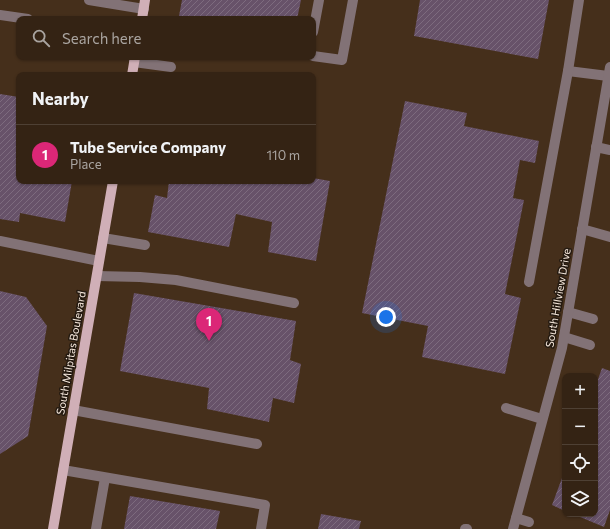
<!DOCTYPE html>
<meta charset="utf-8">
<style>
:root{--surface:#342314;--page:#3f2f22;--text:#f1f3f6;--muted:#a9a4a0;--line:#4e4034;--accent:#db2777}
body{margin:0;font-family:Commissioner,sans-serif;background:var(--page);color:var(--text)}
.controls{position:absolute;right:12px;bottom:12px;display:grid;overflow:hidden;border-radius:8px;box-shadow:0 1px 3px #0004}
.controls button{width:36px;height:36px;display:grid;place-items:center;padding:0;border:0;border-bottom:1px solid var(--line);background:var(--surface);color:var(--text);font:20px sans-serif}
.you{position:absolute;left:386px;top:317px;width:14px;height:14px;margin:-10px;border:3px solid #fff;border-radius:50%;background:#1a73e8;box-shadow:0 0 0 6px #1a73e833}
.badge{display:grid;place-items:center;width:26px;height:26px;border-radius:50%;background:var(--accent);color:#fff;font-size:13px;font-weight:700}
.pin{position:absolute;translate:-50% -33px;filter:drop-shadow(0 1px 2px #0008)}
.pin::after{content:'';position:absolute;top:21px;width:14px;height:12px;background:inherit;clip-path:polygon(0 0,100% 0,50% 100%)}
.list{margin:0;padding:0;list-style:none}
h2{display:flex;justify-content:space-between;align-items:center;height:52px;margin:0;padding:0 16px;font-size:17px}
h2 small{font-size:13px;font-weight:400;color:var(--muted)}
.list li{display:grid;grid-template-columns:26px 1fr auto;gap:12px;align-items:center;box-sizing:border-box;height:60px;padding:0 16px;border-top:1px solid var(--line)}
.list b{display:block;font-size:15px;white-space:nowrap}
.list p{margin:0;font-size:13px;white-space:nowrap;color:var(--muted)}
.list em{font-size:13px;font-style:normal;color:var(--muted)}
.icon{flex:none;width:22px;height:22px;fill:none;stroke:currentColor;stroke-width:2;stroke-linecap:round;stroke-linejoin:round}
.map{position:relative;flex:none;width:610px;height:529px;overflow:hidden}
.search{position:absolute;background:var(--surface);box-shadow:0 1px 3px #0004;left:16px;top:16px;width:300px;height:44px;display:flex;align-items:center;gap:10px;box-sizing:border-box;padding:0 14px;border-radius:8px;color:var(--muted);font-size:15px}
.panel{position:absolute;background:var(--surface);box-shadow:0 1px 3px #0004;left:16px;top:72px;width:300px;height:112px;border-radius:8px}
.map>svg:first-child{display:block}
.building{fill:url(#building-hatch)}
.lines{fill:none;stroke-linecap:round;stroke-linejoin:round}
.minor{stroke:#827276;stroke-width:10}
.major{stroke:#d0afb7;stroke-width:10}
.labels{text-anchor:middle;stroke-width:3;stroke-linejoin:round;paint-order:stroke}
.street-label{font-size:11px;fill:#f5e7db;stroke:#241a11}
</style>
<div class="map">
<svg width="610" height="529" viewBox="0 0 610 529">
<defs>
<pattern id="building-hatch" width="6" height="6" patternUnits="userSpaceOnUse"><rect width="6" height="6" fill="#675269"/><path d="M-1 1l2-2M0 6l6-6M5 7l2-2" fill="none" stroke="#7d6b7e"/></pattern>
</defs>
<rect width="100%" height="100%" fill="#452f1b"/>
<g class="building">
<path d="M182 0H301L297 19H194L179 16Z"/>
<path d="M420 0H549L538 59 414 36Z"/>
<path d="M0 94 19 97V181H72L65 222 20 213 19 222 0 219Z"/>
<path d="M405 101 467 113 464 126 539 141 535 163 520 160 513 198 524 200 505 294 521 298 505 374 422 357 428 326 362 313Z"/>
<path d="M313 178 330 181 316 261 268 252 272 222 236 214 229 247 148 232 155 195 167 198 169 181H313Z"/>
<path d="M0 291 26 297 47 326 28 436 0 454Z"/>
<path d="M134 293 296 321 290 360 301 364 294 403 273 398 269 422 207 409 209 388 120 371Z"/>
<path d="M602 368 610 371V510L604 527 573 514H595V388Z"/>
<path d="M565 470V511L552 505Z"/>
<path d="M130 496 220 511 216 529H124Z"/>
<path d="M321 514 361 521 359 529H318Z"/>
</g>
<g class="lines">
<g class="minor">
<path d="M89 0 144 9"/>
<path d="M0 15 28 19"/>
<path d="M313 32 319 0"/>
<path d="M313 56 342 60 353 0"/>
<path d="M134 62 171 67"/>
<path d="M568 71 608 76"/>
<path d="M596 147 610 150"/>
<path d="M582 229 610 237"/>
<path d="M103 238 145 245"/>
<path d="M0 241 99 261"/>
<path d="M97 276 140 277 176 280 294 303"/>
<path d="M529 282 568 71 579 0"/>
<path d="M568 312 593 319"/>
<path d="M564 337 590 345"/>
<path d="M506 408 542 419"/>
<path d="M73 410 257 444"/>
<path d="M63 470 265 505 261 529"/>
<path d="M516 518 529 522"/>
<path d="M96 529 105 478"/>
<path d="M465 529H467"/>
<path d="M513 529 562 348 610 67"/>
</g>
<g class="major">
<path d="M142 19 145 0"/>
<path d="M132 75 135 57"/>
<path d="M53 529 113 181"/>
</g>
</g>
<g class="labels">
<g class="street-label">
<text transform="translate(558 298) rotate(-80)" y="4">South Hillview Drive</text>
<text transform="translate(71 353) rotate(-80)" y="4">South Milpitas Boulevard</text>
</g>
</g>
</svg>
<div class="controls">
<button>+</button>
<button>−</button>
<button><svg class="icon" aria-label="locate" viewBox="0 0 24 24"><circle cx="12" cy="12" r="6"/><path d="M12 2v4M12 18v4M2 12h4M18 12h4"/></svg></button>
<button><svg class="icon" aria-label="layers" viewBox="0 0 24 24"><path d="M12 4l9 5-9 5-9-5zM3 14l9 5 9-5"/></svg></button>
</div>
<div class="you"></div>
<div class="pin badge" style="left:209px;top:341px">1</div>
<div class="search"><svg class="icon" aria-label="search" viewBox="0 0 24 24"><circle cx="10" cy="10" r="6"/><path d="M15 15l6 6"/></svg>Search here</div>
<section class="panel">
<h2>Nearby<small></small></h2>
<ul class="list">
<li><span class="badge">1</span><div><b>Tube Service Company</b><p>Place</p></div><em>110 m</em></li>
</ul>
</section>
</div>
